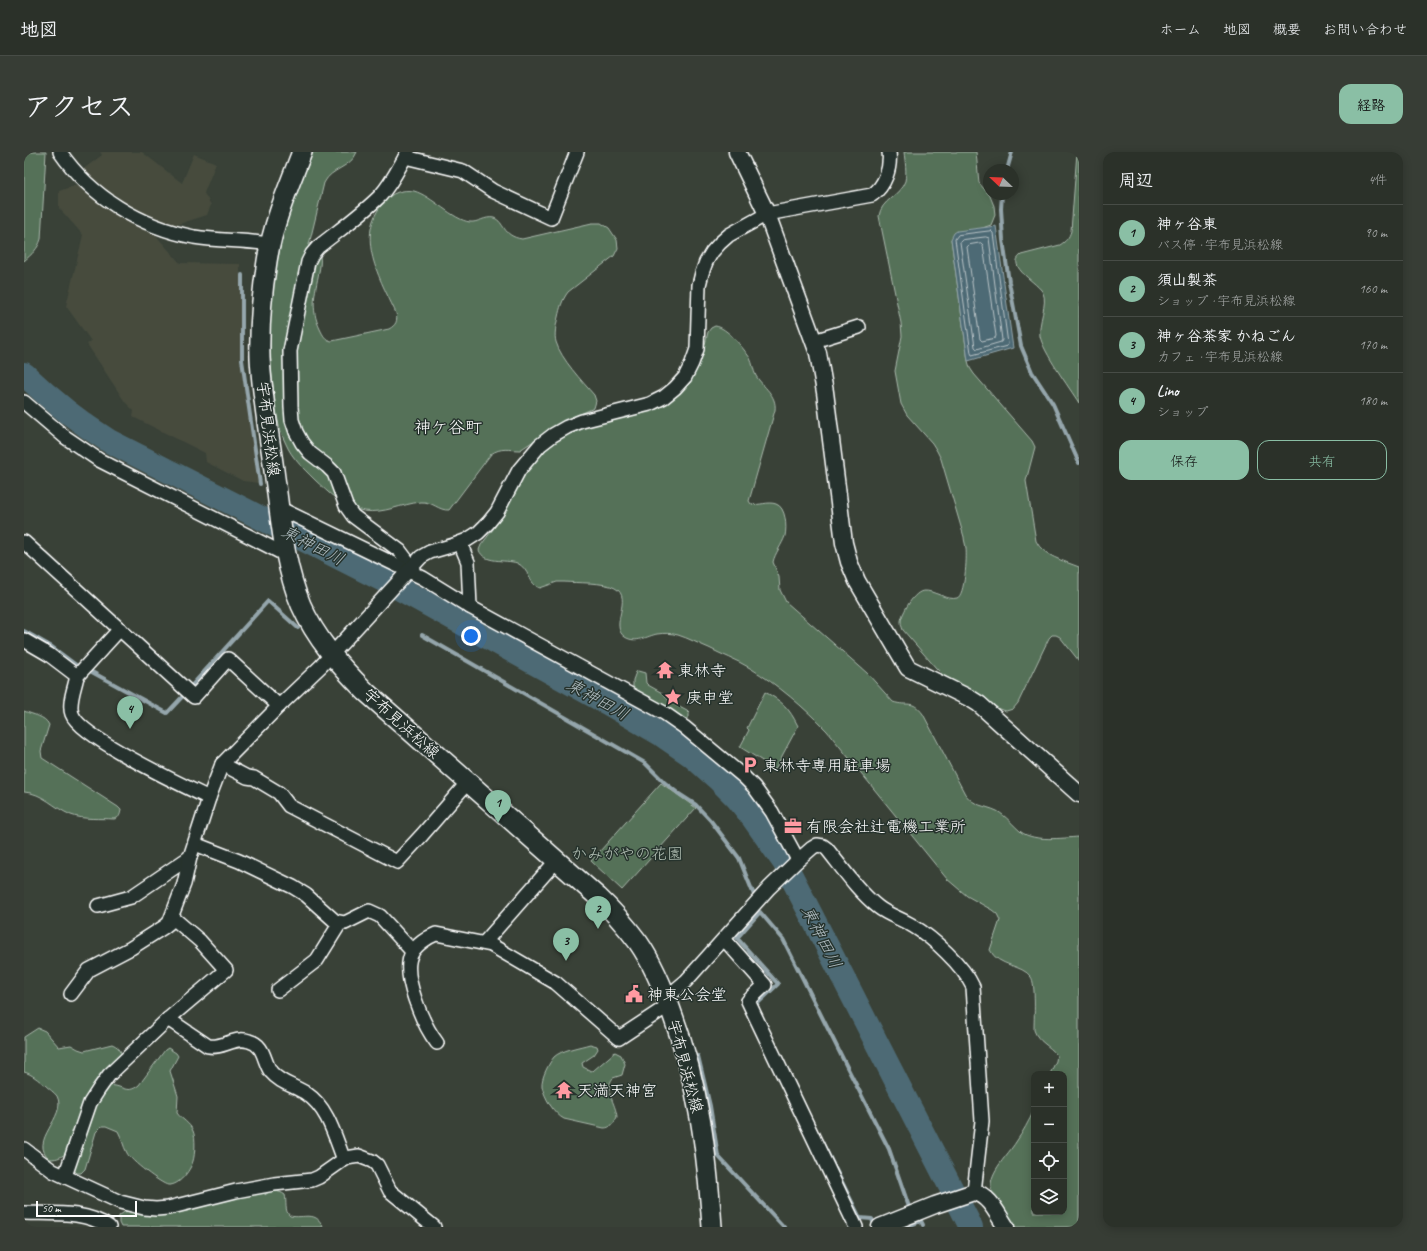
<!DOCTYPE html>
<html lang="ja">
<meta charset="utf-8">
<style>
:root{--surface:#2b3129;--page:#373d35;--text:#f1f3f6;--muted:#a6a9a8;--line:#474c46;--accent:#8abfa5}
body{margin:0;font-family:Caveat,"Klee One",sans-serif;background:var(--page);color:var(--text)}
.controls{position:absolute;right:12px;bottom:12px;display:grid;overflow:hidden;border-radius:8px;box-shadow:0 2px 10px #0003}
.controls button{width:36px;height:36px;display:grid;place-items:center;padding:0;border:0;border-bottom:1px solid var(--line);background:var(--surface);color:var(--text);font:20px sans-serif}
.compass{position:absolute;left:959px;top:12px;width:36px;height:36px;border-radius:50%;background:var(--surface);box-shadow:0 2px 10px #0003;rotate:293deg}
.scale{position:absolute;left:12px;bottom:10px;width:101px;box-sizing:border-box;padding-left:4px;border:2px solid #fff;border-top:0;font-size:11px;line-height:14px;white-space:nowrap;color:#fff;-webkit-text-stroke:3px #26332d;paint-order:stroke}
.you{position:absolute;left:447px;top:484px;width:14px;height:14px;margin:-10px;border:3px solid #fff;border-radius:50%;background:#1a73e8;box-shadow:0 0 0 6px #1a73e833}
.badge{display:grid;place-items:center;width:26px;height:26px;border-radius:50%;background:var(--accent);color:#111;font-size:13px;font-weight:700}
.pin{position:absolute;translate:-50% -33px;filter:drop-shadow(0 1px 2px #0008)}
.pin::after{content:'';position:absolute;top:21px;width:14px;height:12px;background:inherit;clip-path:polygon(0 0,100% 0,50% 100%)}
.list{margin:0;padding:0;list-style:none}
h2{display:flex;justify-content:space-between;align-items:center;height:52px;margin:0;padding:0 16px;font-size:17px}
h2 small{font-size:13px;font-weight:400;color:var(--muted)}
.list li{display:grid;grid-template-columns:26px 1fr auto;gap:12px;align-items:center;box-sizing:border-box;height:56px;padding:0 16px;border-top:1px solid var(--line)}
.list b{display:block;font-size:15px;white-space:nowrap}
.list p{margin:0;font-size:13px;white-space:nowrap;color:var(--muted)}
.list em{font-size:13px;font-style:normal;color:var(--muted)}
.actions{display:flex;gap:8px;padding:12px 16px}
.actions a{flex:1;padding:9px 0;border:1px solid var(--accent);border-radius:12px;text-align:center;font-size:14px;color:var(--accent)}
.actions .main{background:var(--accent);color:#111}
.icon{flex:none;width:22px;height:22px;fill:none;stroke:currentColor;stroke-width:2;stroke-linecap:round;stroke-linejoin:round}
.map{position:relative;flex:none;width:1055px;height:1075px;overflow:hidden;border-radius:12px}
header{display:flex;align-items:center;gap:24px;box-sizing:border-box;height:56px;padding:0 20px;background:var(--surface);border-bottom:1px solid var(--line)}
header strong{font-size:19px}
nav{display:flex;gap:22px;margin-inline-start:auto;font-size:14px}
.intro{display:flex;align-items:center;justify-content:space-between;box-sizing:border-box;height:96px;padding:0 24px}
h1{margin:0;font-size:28px}
.button{padding:10px 18px;border-radius:12px;background:var(--accent);color:#111;font-size:14px;font-weight:700}
main{display:flex;gap:24px;padding:0 24px}
aside{flex:1;background:var(--surface);border-radius:12px;box-shadow:0 2px 10px #0003}
.map>svg:first-child{display:block}
.built{fill:#464b3e}
.green{fill:#547159;stroke:#aab8ac}
.water{fill:#4e6a74;stroke:#95a6ac}
.lines{fill:none;stroke-linecap:round;stroke-linejoin:round}
.shore{stroke:#b8c3c7;stroke-width:1}
.stream{stroke:#95a6ac;stroke-width:4}
.river{stroke:#4e6a74;stroke-width:24}
.minor-casing{stroke:#fff;stroke-width:16}
.tertiary-casing{stroke:#fff;stroke-width:19}
.secondary-casing{stroke:#fff;stroke-width:22}
.minor{stroke:#26332d;stroke-width:13}
.tertiary{stroke:#26332d;stroke-width:16}
.secondary{stroke:#26332d;stroke-width:19}
.labels{text-anchor:middle;stroke-width:3;stroke-linejoin:round;paint-order:stroke}
.street-label{font-size:16px;fill:#fff;stroke:#26332d}
.poi-label{font-size:16px;fill:#fff;stroke:#26332d;text-anchor:start}
.park-label{font-size:16px;fill:#b2bfb4;stroke:#26332d}
.neighbourhood-label{font-size:17px;fill:#fff;stroke:#26332d}
.water-label{font-size:17px;font-style:italic;fill:#afbcc0;stroke:#26332d}
</style>
<header>
<strong>地図</strong>
<nav><a>ホーム</a><a>地図</a><a>概要</a><a>お問い合わせ</a></nav>
</header>
<div class="intro"><h1>アクセス</h1><a class="button">経路</a></div>
<main>
<div class="map">
<svg width="1055" height="1075" viewBox="0 0 1055 1075">
<rect width="100%" height="100%" fill="#394137"/>
<filter id="ink" filterUnits="userSpaceOnUse"><feTurbulence type="fractalNoise" baseFrequency=".025" numOctaves="2"/><feDisplacementMap in="SourceGraphic" scale="8" xChannelSelector="R" yChannelSelector="G"/><feConvolveMatrix kernelMatrix="1 2 1 2 8 2 1 2 1" color-interpolation-filters="sRGB"/></filter>
<g filter="url(#ink)">
<g class="built">
<path d="M76 0H118L158 31 170 2 192 11 180 41 187 53 183 63 149 74 107 56 78 37 58 18 78 3Z"/>
<path d="M55 32 86 57 101 67 129 80 156 111 216 112V208L234 331 219 329 182 310 181 301 109 265 110 259 101 250 63 192 67 189 42 154 59 83 35 56V39Z"/>
</g>
<g class="green">
<path d="M0 0H22L17 87C14 97 8 102 0 109Z"/>
<path d="M289 0H333C327 16 307 16 300 31L281 109 295 104H296C297 109 296 115 295 120 291 141 286 156 296 177 299 183 301 188 308 189L365 177C372 173 374 169 372 161 356 127 330 84 360 50 367 41 378 37 390 39 408 44 429 68 446 70 454 71 461 64 470 66 481 70 478 84 498 87L568 71H577L585 76 593 88 594 96 590 104 544 140C538 148 536 156 534 165 532 173 530 183 532 190 537 207 558 229 570 243L572 249 570 256 540 269 496 298C485 298 477 295 467 302L425 358C415 359 408 349 397 350 377 352 360 362 340 359 319 356 305 341 290 327 279 316 268 306 262 292 254 276 252 259 250 242 243 188 245 132 260 80 267 52 279 26 289 0Z"/>
<path d="M880 0H952L955 31 966 44 970 54 971 63 967 73 927 87 944 209 946 216 950 222 1008 289 1011 295 1002 329 1012 389C1019 404 1040 409 1055 415V509L1036 485 1032 483H1028L1025 486 994 551 989 557 982 559 975 557 960 546 919 523 912 516 879 478C878 475 877 473 877 469 878 461 890 439 900 439 909 438 924 449 933 446 941 444 943 405 942 397 942 393 940 389 940 385L917 307 913 299 908 291 883 263 877 252 871 219 878 184 877 171 855 64C857 48 876 44 881 29 883 20 881 9 880 0Z"/>
<path d="M1053 0H1055V251C1045 235 1019 200 1016 184 1014 171 1024 151 1019 141 1015 131 981 115 997 103L1036 93C1042 89 1045 86 1047 79Z"/>
<path d="M691 174C703 175 719 196 726 206 729 212 729 218 732 224 739 235 753 243 751 258L725 349 727 352C735 354 744 349 752 352 762 355 763 375 761 384 758 393 751 401 749 410L755 425 756 438 762 450 843 521 869 550C884 555 888 547 899 562L941 642C951 655 960 653 973 659 982 664 989 673 997 680 1011 690 1038 686 1055 685V1075H990C984 1066 967 1046 967 1035 966 1019 984 1003 992 990 999 980 1005 969 1010 958V1060H1040V922H1026L1032 909 1033 903C1025 893 1014 890 1010 878 1010 868 1012 831 1007 825 998 812 974 815 966 798L976 768 973 762 968 758 943 744 923 727 803 579C780 555 754 533 726 516 713 508 698 503 685 496 675 492 664 486 654 483 647 481 640 481 633 482 623 484 612 492 601 485 584 474 610 446 591 436 581 430 552 431 540 430H533L516 436C505 433 505 416 493 411 481 407 460 412 455 398L457 393C465 383 472 373 479 363 492 340 501 315 522 298 534 288 547 280 561 275 598 263 643 264 667 228 677 214 680 196 684 180L687 176Z"/>
<path d="M614 519 621 521 622 531 624 533 640 542 646 550 663 559 665 561V565L662 567 659 566 612 540 609 538V528L612 520Z"/>
<path d="M741 540C759 550 765 556 774 574L751 617 716 595 725 578 723 576Z"/>
<path d="M0 559C9 563 21 564 25 573L17 599 18 606 94 655 97 658C96 664 95 666 90 667 76 666 60 668 47 663 30 656 19 641 0 640Z"/>
<path d="M637 631 672 656 598 738 567 709Z"/>
<path d="M14 876 21 879 35 895 47 893 54 897 60 899 88 892C93 894 98 898 97 904L44 999C38 1005 34 1007 26 1007 3 989 44 965 33 944 30 940 25 937 21 933 14 928 8 922 0 920V885Z"/>
<path d="M566 892 573 894 574 897 570 903 558 911 559 915 567 919 570 918 591 900 597 903 601 912 598 923 589 926C579 938 592 951 593 965 590 971 587 976 580 976L540 967C530 962 520 945 518 934 517 926 525 911 530 905 537 898 556 895 566 892Z"/>
<path d="M144 896 152 901 154 904 146 919 154 944 153 961C157 967 166 971 169 979 172 985 171 1003 169 1009 166 1019 155 1034 144 1033 137 1032 106 1008 103 1001 99 994 98 986 94 979L82 974H78L72 980 61 1017 57 1021H53L49 1017 70 953 83 934C97 931 102 944 115 933L141 898Z"/>
<path d="M242 1039 241 1043C246 1038 255 1038 261 1043 263 1050 260 1059 266 1064 280 1067 292 1058 299 1075H97L95 1071V1064L100 1060Z"/>
</g>
<path class="water" d="M972 74 989 196 944 209 927 87 930 81 933 79Z"/>
<g class="lines">
<g class="shore">
<path d="M967 79 969 81 984 192 983 194 948 203 947 201 931 87 934 83Z"/>
<path d="M962 85 965 86 978 188 977 190 953 197 951 195 936 90 938 88Z"/>
<path d="M957 91 959 93 972 184 971 186 958 189 956 187 943 95 945 93Z"/>
</g>
<g class="stream">
<path d="M983 18 988 0"/>
<path d="M978 42 977 57 979 88 985 130 997 194 1008 220 1029 252 1055 311"/>
<path d="M218 123V208L236 332"/>
<path d="M222 359 226 352"/>
<path d="M0 479 28 495 52 513"/>
<path d="M398 483 621 611 640 630 655 642 672 653 687 669 715 706 730 743"/>
<path d="M66 519 143 561 159 544"/>
<path d="M169 532 244 449 274 476"/>
<path d="M734 856 732 853 754 832 713 786 736 760 759 787 823 915 865 997 885 1055"/>
<path d="M674 904 686 954 694 1004 760 1075"/>
<path d="M798 990 836 1066 848 1067 849 1070"/>
<path d="M882 1075 897 1069 899 1073"/>
</g>
<path class="river" d="M0 222C26 247 54 270 85 289L367 432 583 551 638 583 667 603 694 627 713 646 729 666 760 710 947 1075"/>
<g class="minor-casing">
<g id="minor">
<path d="M36 0C67 45 117 75 170 85 195 89 221 88 246 92"/>
<path d="M384 0C375 15 368 31 356 44 337 63 314 79 294 95L288 102 284 110 266 199 267 255 268 268 272 280 278 291 286 301 303 314 310 321 322 354 329 364 376 399 382 407 384 419"/>
<path d="M381 5 439 19 469 39 527 66 553 0"/>
<path d="M790 189 835 175"/>
<path d="M0 250 41 285 75 308 262 403"/>
<path d="M255 356 399 426 446 455 640 561 660 575 720 625 730 635 748 660 774 708"/>
<path d="M0 390 170 545 204 507 255 554"/>
<path d="M436 391 444 410 446 455"/>
<path d="M0 488 24 502 53 524C51 535 44 551 48 562 56 585 160 634 185 646"/>
<path d="M53 524 96 477"/>
<path d="M198 612 223 625 230 626 255 641 265 654 373 710 398 683 444 630"/>
<path d="M171 692 215 709 269 735 282 743 311 769 321 771 345 759 356 764 388 799"/>
<path d="M74 754 107 745 166 705"/>
<path d="M700 787 741 833 724 849 832 1075"/>
<path d="M460 791 533 708"/>
<path d="M254 838 293 808 316 771"/>
<path d="M47 842 65 818 107 796 140 775 145 771 160 732 166 705 185 646 198 612 255 554 297 514 397 405 406 400 430 393 443 388 454 381 464 371 473 360 495 318 516 293 529 283 543 275 558 269 626 252 640 245 651 236 661 225 668 211 673 197 675 133 678 121 682 110 688 100 696 91 705 83 743 62 848 43C861 34 867 16 865 0"/>
<path d="M643 845 662 829 745 736 772 710 788 696 793 693 799 694 803 697C819 717 834 739 854 755 864 763 878 767 889 774 909 786 939 813 949 835L958 969 950 1040"/>
<path d="M144 867 184 894C199 897 210 884 225 889 241 893 239 909 247 920 256 931 271 934 283 942 304 956 311 985 320 1008"/>
<path d="M413 891C400 874 376 822 388 801 392 793 404 785 412 782L467 793 532 831 595 886 645 853"/>
<path d="M0 997 29 1019 96 1050 120 1056 132 1057 144 1056 212 1039 250 1032 288 1028 295 1025 322 1006 335 1004 348 1009 353 1013 366 1039 410 1075"/>
<path d="M41 1024 66 951 75 937 85 923 144 867 202 818 176 789 148 765"/>
<path d="M0 1061C28 1062 61 1058 85 1075"/>
</g>
</g>
<g class="tertiary-casing">
<g id="tertiary">
<path d="M713 0 743 62 794 201 801 240 820 391 825 410 833 429 884 516 947 547 955 552 1055 642"/>
<path d="M856 1075 911 1053 950 1040C966 1044 973 1062 982 1075"/>
</g>
</g>
<g class="secondary-casing">
<path id="secondary" d="M278 0C264 36 249 71 243 109 238 141 235 174 236 206 238 246 246 286 251 326 257 369 260 413 277 453 292 487 316 514 342 540L574 745C589 759 602 774 614 790 630 813 640 838 649 864 675 934 683 1001 688 1075"/>
</g>
<use href="#minor" class="minor"/>
<use href="#tertiary" class="tertiary"/>
<use href="#secondary" class="secondary"/>
</g>
</g>
<defs>
<g id="temple-bare" transform="scale(1.38)"><path d="M0-6L5-2H3V0L6.5 2.5H4V6H1.5V3h-3V6H-4V2.5H-6.5L-3 0V-2H-5Z" fill="#ff9aa2" stroke="#26332d" stroke-width="2.5" paint-order="stroke"/></g>
<g id="sight-bare" transform="scale(1.38)"><path d="M0-6L1.8-2.2L6-1.7L2.9 1.2L3.7 5.4L0 3.3L-3.7 5.4L-2.9 1.2L-6-1.7L-1.8-2.2Z" fill="#ff9aa2" stroke="#26332d" stroke-width="2.5" paint-order="stroke"/></g>
<g id="parking-bare" transform="scale(1.38)"><path d="M-3.5-5.5H1a3.5 3.5 0 0 1 0 7H-1V5.5H-3.5ZM-1-3.4V-.6H.8a1.4 1.4 0 0 0 0-2.8Z" fill="#ff9aa2" stroke="#26332d" stroke-width="2.5" paint-order="stroke"/></g>
<g id="office-bare" transform="scale(1.38)"><path d="M-6-3h4V-5.5h4V-3h4V5H-6ZM-1-4.5V-3h2v-1.5ZM-6 0V1H6V0Z" fill="#ff9aa2" stroke="#26332d" stroke-width="2.5" paint-order="stroke"/></g>
<g id="civic-bare" transform="scale(1.38)"><path d="M-.6-6.5H3V-4.5H.6V-3L4-1V1h2V6H-6V1h2V-1L-.6-3ZM-1.2 2.5V6h2.4V2.5Z" fill="#ff9aa2" stroke="#26332d" stroke-width="2.5" paint-order="stroke"/></g>
</defs>
<g fill-rule="evenodd">
<use href="#temple-bare" x="641" y="518"/>
<use href="#sight-bare" x="649" y="545"/>
<use href="#parking-bare" x="726" y="613"/>
<use href="#office-bare" x="769" y="674"/>
<use href="#civic-bare" x="610" y="842"/>
<use href="#temple-bare" x="540" y="938"/>
</g>
<g class="labels">
<g class="street-label">
<text transform="translate(245 277) rotate(83)" y="6">宇布見浜松線</text>
<text transform="translate(378 571) rotate(42)" y="6">宇布見浜松線</text>
<text transform="translate(662 914) rotate(75)" y="6">宇布見浜松線</text>
</g>
<g class="poi-label">
<text x="654" y="524">東林寺</text>
<text x="662" y="551">庚申堂</text>
<text x="739" y="619">東林寺専用駐車場</text>
<text x="782" y="680">有限会社辻電機工業所</text>
<text x="623" y="848">神東公会堂</text>
<text x="553" y="944">天満天神宮</text>
</g>
<g class="park-label">
<text x="603" y="707">かみがやの花園</text>
</g>
<g class="neighbourhood-label">
<text x="424" y="281">神ケ谷町</text>
</g>
<g class="water-label">
<text transform="translate(289 393) rotate(27)" y="6">東神田川</text>
<text transform="translate(574 547) rotate(29)" y="6">東神田川</text>
<text transform="translate(798 785) rotate(63)" y="6">東神田川</text>
</g>
</g>
</svg>
<div class="controls">
<button>+</button>
<button>−</button>
<button><svg class="icon" aria-label="locate" viewBox="0 0 24 24"><circle cx="12" cy="12" r="6"/><path d="M12 2v4M12 18v4M2 12h4M18 12h4"/></svg></button>
<button><svg class="icon" aria-label="layers" viewBox="0 0 24 24"><path d="M12 4l9 5-9 5-9-5zM3 14l9 5 9-5"/></svg></button>
</div>
<svg class="compass" viewBox="-18 -18 36 36"><path d="M0-13l5 13h-10z" fill="#e53935"/><path d="M0 13l5-13h-10z" fill="#a6a9a8"/></svg>
<div class="scale">50 m</div>
<div class="you"></div>
<div class="pin badge" style="left:474px;top:671px">1</div>
<div class="pin badge" style="left:574px;top:777px">2</div>
<div class="pin badge" style="left:542px;top:809px">3</div>
<div class="pin badge" style="left:106px;top:577px">4</div>
</div>
<aside>
<h2>周辺<small>4件</small></h2>
<ul class="list">
<li><span class="badge">1</span><div><b>神ヶ谷東</b><p>バス停 · 宇布見浜松線</p></div><em>90 m</em></li>
<li><span class="badge">2</span><div><b>須山製茶</b><p>ショップ · 宇布見浜松線</p></div><em>160 m</em></li>
<li><span class="badge">3</span><div><b>神ヶ谷茶家 かねごん</b><p>カフェ · 宇布見浜松線</p></div><em>170 m</em></li>
<li><span class="badge">4</span><div><b>Lino</b><p>ショップ</p></div><em>180 m</em></li>
</ul>
<div class="actions"><a class="main">保存</a><a>共有</a></div>
</aside>
</main>
